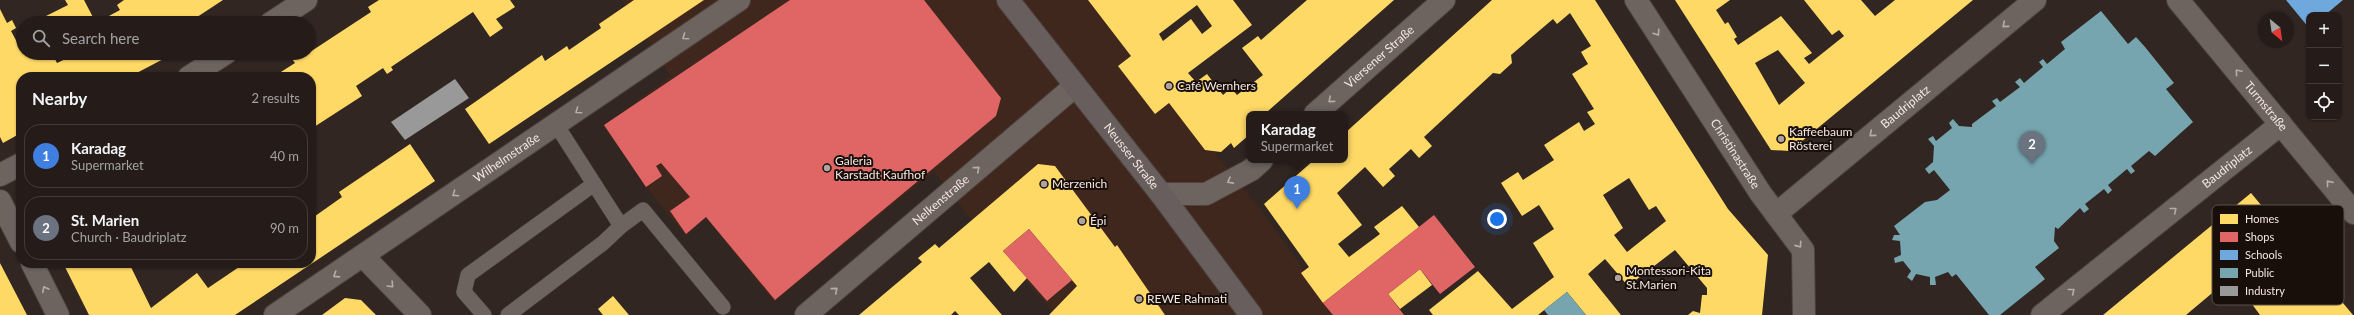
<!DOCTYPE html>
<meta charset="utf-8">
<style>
:root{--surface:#251c19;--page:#2d2522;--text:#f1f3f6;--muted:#a3a1a2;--line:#423a38;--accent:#db2777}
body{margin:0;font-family:Lato,sans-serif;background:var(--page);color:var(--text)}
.controls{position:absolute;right:12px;top:12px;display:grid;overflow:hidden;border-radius:8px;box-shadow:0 1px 3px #0004}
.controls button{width:36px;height:36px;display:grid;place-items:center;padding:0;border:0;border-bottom:1px solid var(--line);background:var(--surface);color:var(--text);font:20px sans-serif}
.compass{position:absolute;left:2258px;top:12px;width:36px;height:36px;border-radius:50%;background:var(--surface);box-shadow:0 1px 3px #0004;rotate:151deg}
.you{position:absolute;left:1497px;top:219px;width:14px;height:14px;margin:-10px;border:3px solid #fff;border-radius:50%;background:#1a73e8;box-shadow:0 0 0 6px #1a73e833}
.badge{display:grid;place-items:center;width:26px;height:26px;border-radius:50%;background:var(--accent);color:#fff;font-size:13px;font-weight:700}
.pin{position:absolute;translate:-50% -33px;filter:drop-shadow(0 1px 2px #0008)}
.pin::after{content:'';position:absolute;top:21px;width:14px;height:12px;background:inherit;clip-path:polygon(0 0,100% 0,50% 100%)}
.popup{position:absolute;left:1246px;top:111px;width:102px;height:52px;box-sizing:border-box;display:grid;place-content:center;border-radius:8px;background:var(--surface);filter:drop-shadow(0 1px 3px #0005);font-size:13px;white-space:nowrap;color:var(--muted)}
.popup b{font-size:15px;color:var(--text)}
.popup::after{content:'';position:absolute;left:50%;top:100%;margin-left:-8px;border:8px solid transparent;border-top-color:var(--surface)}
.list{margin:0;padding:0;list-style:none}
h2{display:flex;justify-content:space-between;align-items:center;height:52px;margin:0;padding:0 16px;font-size:17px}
h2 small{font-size:13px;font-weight:400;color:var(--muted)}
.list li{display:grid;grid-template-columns:26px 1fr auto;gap:12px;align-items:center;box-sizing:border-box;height:64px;margin:0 8px 8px;padding:0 8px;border:1px solid var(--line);border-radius:16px}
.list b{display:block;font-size:15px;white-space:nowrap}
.list p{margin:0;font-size:13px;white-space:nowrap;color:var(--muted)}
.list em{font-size:13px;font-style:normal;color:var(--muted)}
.icon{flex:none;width:22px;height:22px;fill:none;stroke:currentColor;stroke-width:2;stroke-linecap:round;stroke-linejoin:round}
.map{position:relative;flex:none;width:2354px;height:315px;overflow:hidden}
.search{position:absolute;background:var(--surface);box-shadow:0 1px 3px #0004;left:16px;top:16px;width:300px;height:44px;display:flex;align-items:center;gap:10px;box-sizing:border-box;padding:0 14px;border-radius:22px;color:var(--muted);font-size:15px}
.panel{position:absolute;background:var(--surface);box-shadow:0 1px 3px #0004;left:16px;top:72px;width:300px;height:196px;border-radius:16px}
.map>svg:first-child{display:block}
.built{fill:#40271d}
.homes{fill:#ffd966;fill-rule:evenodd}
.shops{fill:#e06666}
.schools{fill:#6fa8dc}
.public{fill:#76a5af}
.industry{fill:#999}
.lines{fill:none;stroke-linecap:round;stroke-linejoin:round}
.lane-casing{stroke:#4c423e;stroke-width:16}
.street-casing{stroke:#4c423e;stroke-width:24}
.secondary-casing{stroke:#4c423e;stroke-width:24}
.lane{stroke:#6d6460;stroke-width:15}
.street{stroke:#6d6460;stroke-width:22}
.secondary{stroke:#675e5d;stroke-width:22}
.oneway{stroke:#b8aca6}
.poi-dot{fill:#b0a39d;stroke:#180f0b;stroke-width:1.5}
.labels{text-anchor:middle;stroke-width:4;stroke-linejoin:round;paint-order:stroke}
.street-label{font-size:12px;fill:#f5e6e0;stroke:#180f0b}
.poi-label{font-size:12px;fill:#f5e6e0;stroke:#180f0b;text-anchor:start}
.key{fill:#180f0b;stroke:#5a504b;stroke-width:1}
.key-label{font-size:11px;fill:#f5e6e0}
</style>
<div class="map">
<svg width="2354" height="315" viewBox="0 0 2354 315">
<rect width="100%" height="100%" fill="#312621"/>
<path class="built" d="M622 0H1092L1264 214 1336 315H1056L966 213 934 171 774 302 706 218 686 236 646 187 603 126 671 76Z"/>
<g class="homes">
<path d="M65 0H84L96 23 120 10 117 5 124 0H223L188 23H32L68 5Z"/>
<path d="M379 0H510L515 7 496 19 503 28 490 37 473 12 391 67 393 70 387 74 383 68 356 86 362 96 314 127 311 123V77H273L295 63 292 59 301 53H309V51L310 52 371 12 368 7Z"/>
<path d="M634 0H704L489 144 465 109 542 55 545 61 567 46 569 50 601 28 599 24Z"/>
<path d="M1088 0H1233L1252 25 1188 73 1196 82 1207 74 1223 95 1231 88 1237 95 1263 75 1242 48 1258 36 1261 40 1307 0H1394L1267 112 1269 114H1249V135L1234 148 1231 143 1221 152 1205 150 1169 103 1155 114 1118 66 1131 56ZM1197 5 1212 26 1202 34 1191 19 1163 41 1159 34Z"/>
<path d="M1492 0H1595L1728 209 1768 255 1762 315H1688L1693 311 1700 313 1702 295H1707V288L1675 250 1628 286 1605 259 1588 274 1621 315H1586L1567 292 1538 315H1433L1429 310 1478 271 1512 309 1554 277 1533 243 1554 229 1539 205 1522 216 1501 183 1518 172 1523 180 1554 160 1544 145 1579 122 1584 131 1595 124 1587 112 1594 109 1572 74 1588 64 1581 52 1591 46 1570 13 1557 24 1553 19 1511 55 1512 63 1500 74 1493 73 1424 137 1432 146 1419 158 1411 149 1389 169 1395 176 1383 187 1365 167 1337 193 1362 225 1338 244 1349 257 1380 234 1374 227 1402 206 1419 227 1323 303 1301 273 1309 267 1264 204 1314 160H1345V133ZM1629 178 1649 210 1656 206 1666 221 1627 252 1614 235 1623 228 1603 195Z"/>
<path d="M1675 0H1730L1716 10 1725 24 1728 22 1737 37 1734 39 1738 45 1781 16 1812 53 1804 58 1809 64 1844 36 1839 30 1832 35 1804 0H1861L1875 16 1895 0H1973L1790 151 1771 150ZM1778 50 1805 83 1779 105 1755 63Z"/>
<path d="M0 9 7 23 12 20 16 28 11 31 18 44 23 41V53H52L57 63 74 55 73 53H170L171 55 129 77H21V133L3 143 0 137Z"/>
<path d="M410 144 435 181 235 315H89L63 263H129L151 308 197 273 208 288 245 263H311V219L342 197 339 192Z"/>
<path d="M1038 164 1055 166 1115 247 1117 245 1165 315H1049L1077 286 1029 229 1003 251 1027 278 1014 292 989 262 970 278 1002 315H959L955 311 951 315H859L922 262 918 258 935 244 939 248Z"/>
<path d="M2251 193 2353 315H2260L2249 300 2254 296 2248 288 2252 285 2246 279 2242 282 2230 269 2212 283 2217 289 2186 315H2103Z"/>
<path d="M0 263 27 315H0Z"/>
<path d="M1420 269 1432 285 1400 309 1388 294Z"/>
<path d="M613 296 629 315H603L598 309Z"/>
<path d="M345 298 361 300 376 315H322Z"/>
</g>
<g class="shops">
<path d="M790 0H924L1001 98 996 116 775 300 706 217 686 234 670 211 690 197 661 163 656 166 662 176 646 187 604 125Z"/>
<path d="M1434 215 1475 267 1440 294 1420 269 1388 294 1404 315H1333L1323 303Z"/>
<path d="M1029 229 1072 280 1047 301 1003 251Z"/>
</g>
<path class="schools" d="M2286 0H2343L2325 15H2309V28Z"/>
<g class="public">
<path d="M2101 11 2128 44 2136 37 2145 47 2174 83 2166 89 2193 122 2155 156 2149 151 2131 166 2135 171 2131 174 2127 169 2108 185 2112 190 2108 194 2104 189 2085 204 2089 209 2084 213 2080 208 2058 229 2055 227 2054 241 2059 248 2035 267 2045 279 2000 315H1989L1956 274 1952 277 1948 272 1935 277 1936 285H1930V277L1916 274 1912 281 1907 277 1911 271 1903 261 1895 263 1894 258 1901 255 1900 241 1892 240 1894 235H1900L1894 226 1925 202 1937 200 1950 190 1934 170 1929 174 1925 169 1933 162 1934 146 1928 139 1933 136 1936 141 1952 128 1949 123 1953 119 1959 126 1972 127V124L1996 106 1992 101 1997 98 2000 102 2020 87 2015 82 2020 78 2024 83 2043 67 2039 62 2043 59 2047 64 2065 49 2061 42Z"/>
<path d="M1567 292 1586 315H1548L1544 310Z"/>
</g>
<path class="industry" d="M455 79 469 98 405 140 391 122Z"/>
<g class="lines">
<g class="lane-casing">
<g id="lane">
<path d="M557 126 621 226 643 210 723 307"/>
<path d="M484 315 464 292 468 275 594 184"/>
<path d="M508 315 603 243 621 226"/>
</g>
</g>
<g class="street-casing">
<g id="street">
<path id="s1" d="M1636 0 1761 194 1803 250 1804 315"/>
<path id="s2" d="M2178 0 2354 213"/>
<path d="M271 23 306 0"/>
<path d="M189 77 226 53"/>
<path id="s3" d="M1315 114 1444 0"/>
<path d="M0 175 21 164"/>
<path d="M1161 194H1206L1251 170 1262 160"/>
<path d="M0 201 21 242"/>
<path id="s4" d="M1776 214 2035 0"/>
<path d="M364 257 420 315"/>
<path d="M32 263 58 315"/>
<path id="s5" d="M275 315 739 0"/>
<path id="s6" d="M806 315 1075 86"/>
<path id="s7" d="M2042 315 2281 124"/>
</g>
</g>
<g class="secondary-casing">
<g id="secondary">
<path id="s8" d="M1008 0 1161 194 1251 315"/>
</g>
</g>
<use href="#lane" class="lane"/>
<use href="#street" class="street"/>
<use href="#secondary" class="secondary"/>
</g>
<defs><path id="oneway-chevron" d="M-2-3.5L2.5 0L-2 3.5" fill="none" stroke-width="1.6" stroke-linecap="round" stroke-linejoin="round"/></defs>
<g class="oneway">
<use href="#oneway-chevron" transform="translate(2005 25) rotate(140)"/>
<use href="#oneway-chevron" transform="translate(1657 33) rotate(57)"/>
<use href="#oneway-chevron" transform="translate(685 37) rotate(145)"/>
<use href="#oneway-chevron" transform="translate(2238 72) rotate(-130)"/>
<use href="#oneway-chevron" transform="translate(1331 100) rotate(139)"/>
<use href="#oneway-chevron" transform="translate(578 111) rotate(145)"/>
<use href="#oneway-chevron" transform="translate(1872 134) rotate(140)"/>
<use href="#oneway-chevron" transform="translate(977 169) rotate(-40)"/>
<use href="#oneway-chevron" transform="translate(1230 181) rotate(152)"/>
<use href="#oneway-chevron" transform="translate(2329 183) rotate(-129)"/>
<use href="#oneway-chevron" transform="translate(455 194) rotate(146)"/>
<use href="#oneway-chevron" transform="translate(2174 210) rotate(-39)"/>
<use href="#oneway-chevron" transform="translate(1799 245) rotate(55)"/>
<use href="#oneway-chevron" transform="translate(336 275) rotate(147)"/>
<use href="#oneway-chevron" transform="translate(391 285) rotate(46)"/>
<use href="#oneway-chevron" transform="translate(45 289) rotate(-117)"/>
<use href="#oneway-chevron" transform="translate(835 290) rotate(-40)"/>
<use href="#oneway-chevron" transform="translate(2072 291) rotate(-39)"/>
</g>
<g class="poi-dot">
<circle cx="1169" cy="86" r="4"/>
<circle cx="1781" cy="139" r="4"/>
<circle cx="827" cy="168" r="4"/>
<circle cx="1044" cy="184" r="4"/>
<circle cx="1082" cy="221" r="4"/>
<circle cx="1618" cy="278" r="4"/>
<circle cx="1139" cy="299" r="4"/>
</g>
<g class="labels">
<g class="street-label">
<text dy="4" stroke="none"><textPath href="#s3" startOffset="86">Viersener Straße</textPath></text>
<text dy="4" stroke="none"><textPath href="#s4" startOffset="168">Baudriplatz</textPath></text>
<text dy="4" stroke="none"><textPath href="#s2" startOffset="138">Turmstraße</textPath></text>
<text dy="4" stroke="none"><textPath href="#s1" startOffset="183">Christinastraße</textPath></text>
<text dy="4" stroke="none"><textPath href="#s8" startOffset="199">Neusser Straße</textPath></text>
<text dy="4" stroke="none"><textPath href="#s5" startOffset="280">Wilhelmstraße</textPath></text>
<text dy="4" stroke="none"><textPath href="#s7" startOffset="237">Baudriplatz</textPath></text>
<text dy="4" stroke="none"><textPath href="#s6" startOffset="177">Nelkenstraße</textPath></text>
</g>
<g class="poi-label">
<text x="1177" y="90">Café Wernhers</text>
<text x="1789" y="136">Kaffeebaum<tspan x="1789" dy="14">Rösterei</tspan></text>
<text x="835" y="165">Galeria<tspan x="835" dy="14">Karstadt Kaufhof</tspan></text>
<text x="1052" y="188">Merzenich</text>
<text x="1090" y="225">Épi</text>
<text x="1626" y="275">Montessori-Kita<tspan x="1626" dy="14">St.Marien</tspan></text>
<text x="1147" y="303">REWE Rahmati</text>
</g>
</g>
<rect x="2212" y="205" width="132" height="100" rx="6" class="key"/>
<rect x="2220" y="214" width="18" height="10" fill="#ffd966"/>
<rect x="2220" y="232" width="18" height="10" fill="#e06666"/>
<rect x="2220" y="250" width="18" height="10" fill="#6fa8dc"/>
<rect x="2220" y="268" width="18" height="10" fill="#76a5af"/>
<rect x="2220" y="286" width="18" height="10" fill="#999"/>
<g class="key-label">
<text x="2245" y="223">Homes</text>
<text x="2245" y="241">Shops</text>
<text x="2245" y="259">Schools</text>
<text x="2245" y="277">Public</text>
<text x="2245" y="295">Industry</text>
</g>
</svg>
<div class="controls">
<button>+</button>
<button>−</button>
<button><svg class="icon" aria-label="locate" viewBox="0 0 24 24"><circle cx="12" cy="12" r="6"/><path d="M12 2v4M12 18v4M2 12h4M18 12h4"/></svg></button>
</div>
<svg class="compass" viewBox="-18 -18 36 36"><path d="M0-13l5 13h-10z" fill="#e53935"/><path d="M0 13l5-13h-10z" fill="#a3a1a2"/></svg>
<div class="you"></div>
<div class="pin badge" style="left:1297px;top:209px;background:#3f7fe0">1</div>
<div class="popup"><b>Karadag</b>Supermarket</div>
<div class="pin badge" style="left:2032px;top:164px;background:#6b7280">2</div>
<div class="search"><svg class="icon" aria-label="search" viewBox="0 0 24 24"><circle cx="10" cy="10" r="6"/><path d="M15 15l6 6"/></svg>Search here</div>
<section class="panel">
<h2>Nearby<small>2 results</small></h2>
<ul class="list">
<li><span class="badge" style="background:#3f7fe0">1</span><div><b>Karadag</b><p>Supermarket</p></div><em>40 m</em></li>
<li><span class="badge" style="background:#6b7280">2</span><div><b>St. Marien</b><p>Church · Baudriplatz</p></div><em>90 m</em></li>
</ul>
</section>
</div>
